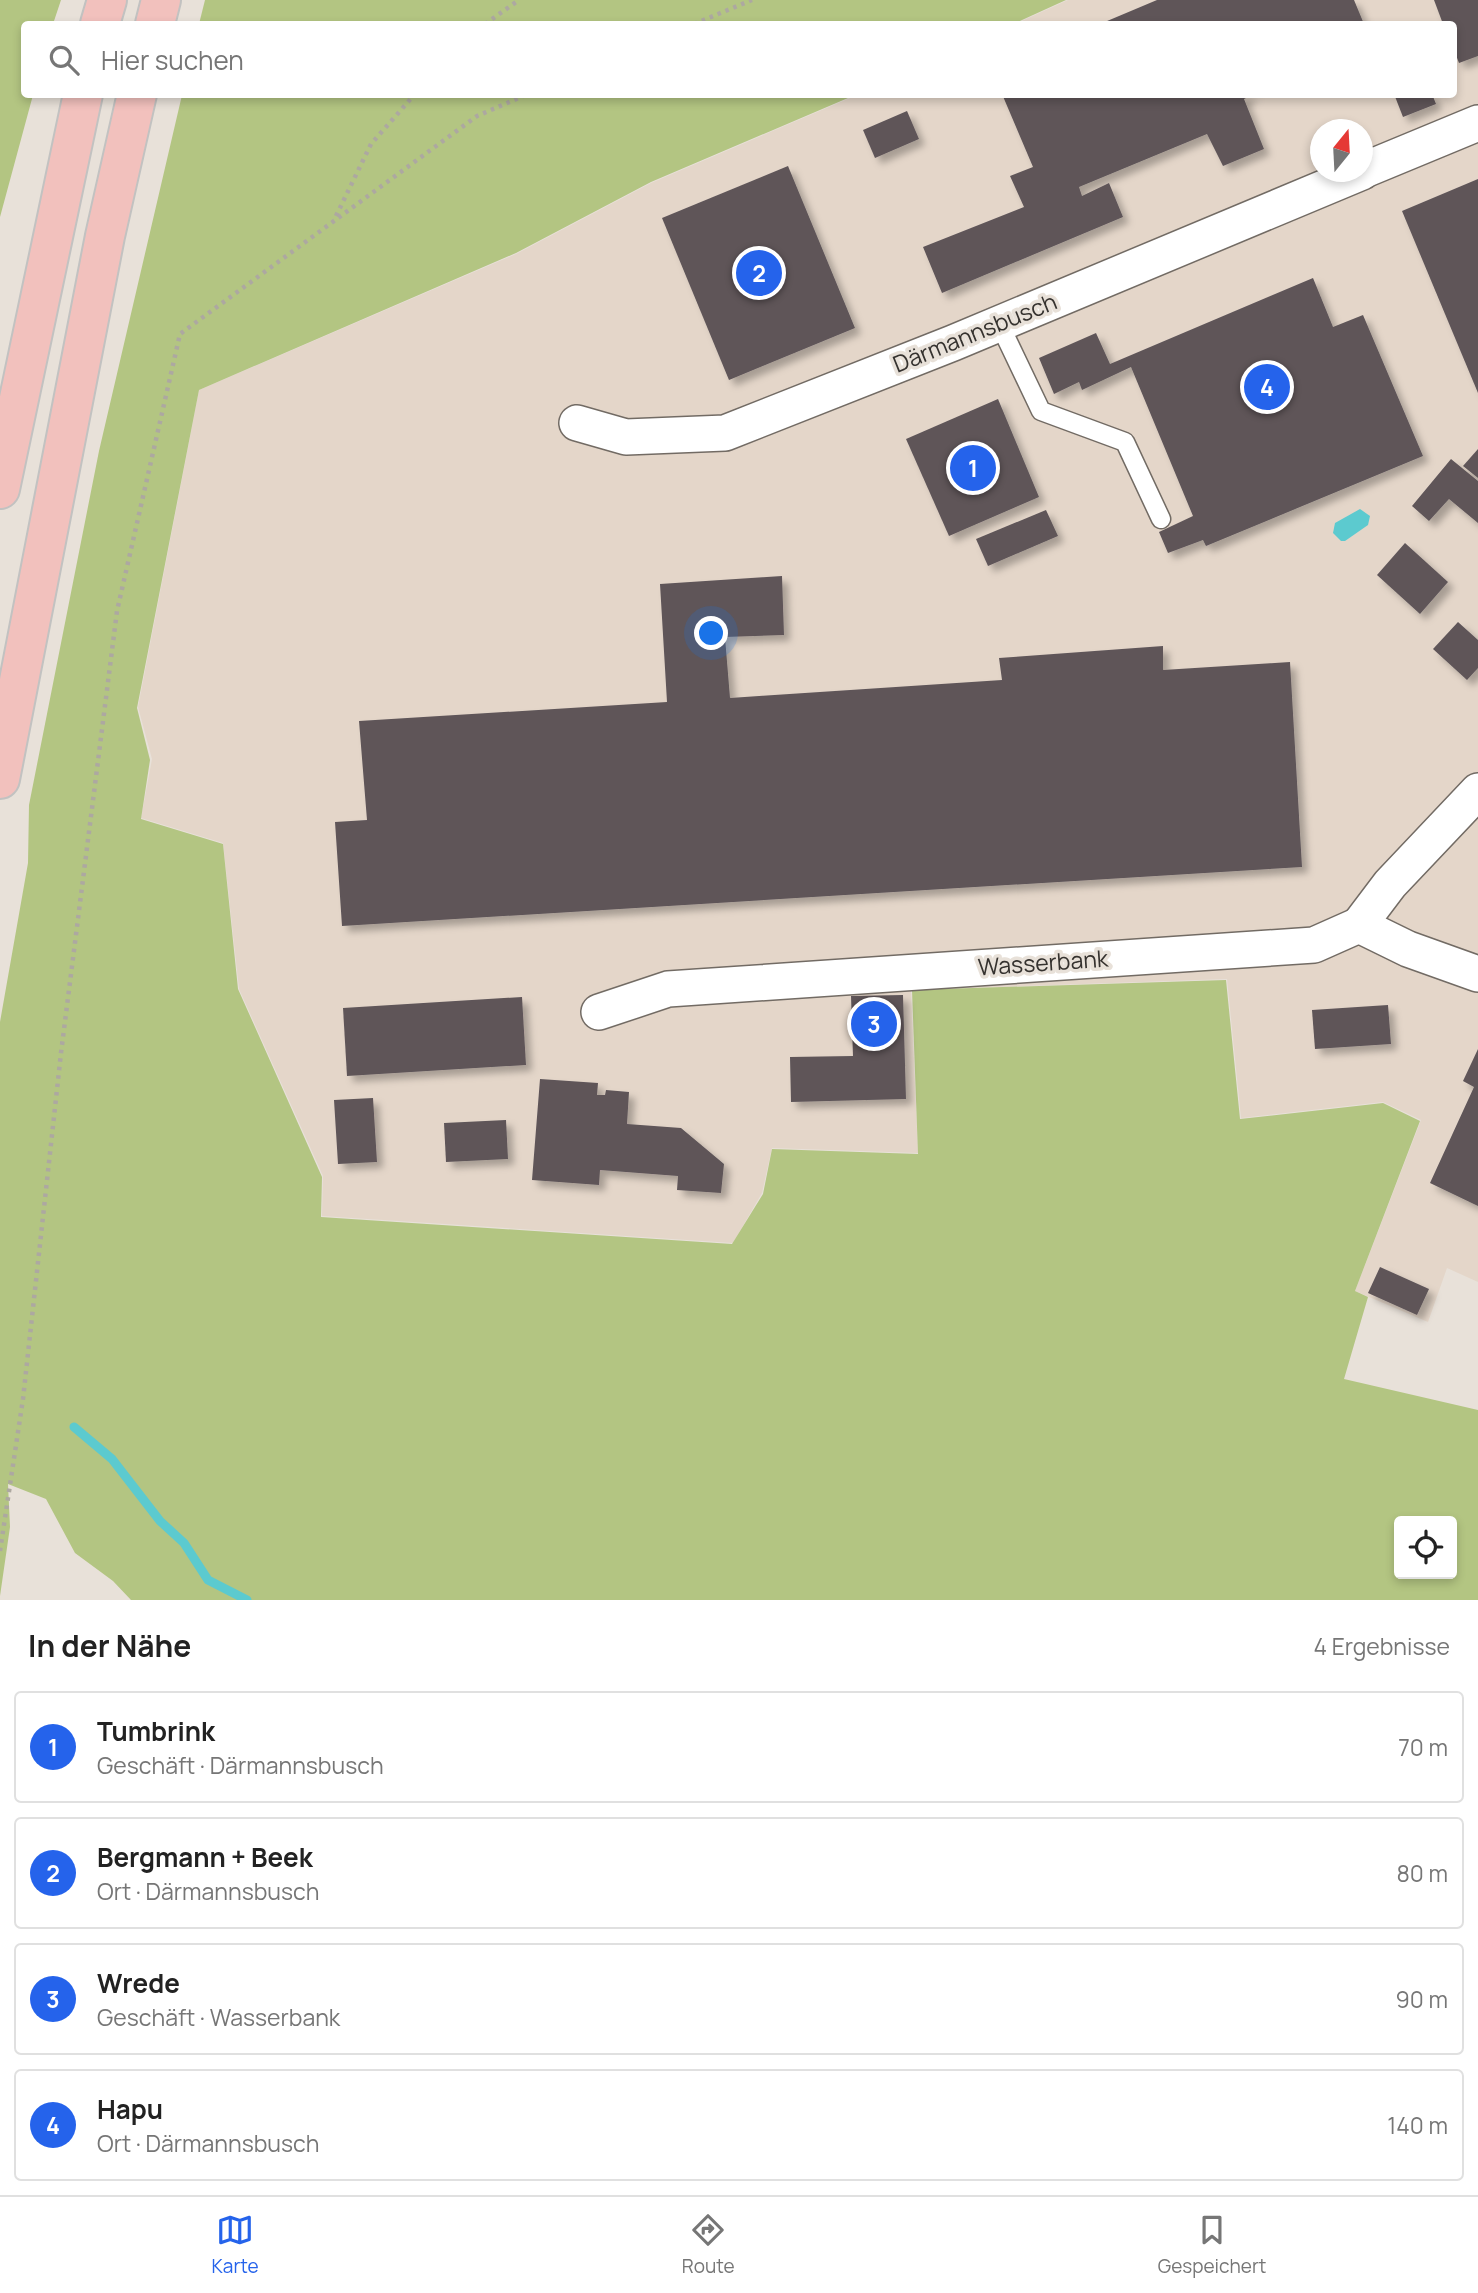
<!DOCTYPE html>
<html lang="de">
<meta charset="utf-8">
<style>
:root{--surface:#fff;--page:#f2f2f2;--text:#222;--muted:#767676;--line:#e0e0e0;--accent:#2563eb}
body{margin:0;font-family:Manrope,sans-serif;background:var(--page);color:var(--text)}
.controls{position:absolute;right:21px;bottom:21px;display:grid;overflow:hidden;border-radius:7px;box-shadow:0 4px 10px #0003}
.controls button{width:63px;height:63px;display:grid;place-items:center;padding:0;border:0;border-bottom:2px solid var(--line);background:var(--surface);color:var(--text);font:35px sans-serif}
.compass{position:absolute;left:1310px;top:119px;width:63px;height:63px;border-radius:50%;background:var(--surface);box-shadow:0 4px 10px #0003;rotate:18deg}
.you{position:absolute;left:712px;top:634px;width:24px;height:24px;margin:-18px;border:5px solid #fff;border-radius:50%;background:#1a73e8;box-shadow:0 0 0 10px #1a73e833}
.badge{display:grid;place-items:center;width:46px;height:46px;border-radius:50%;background:var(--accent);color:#fff;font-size:23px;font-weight:700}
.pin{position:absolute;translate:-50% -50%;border:4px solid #fff;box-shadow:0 2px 7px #0006}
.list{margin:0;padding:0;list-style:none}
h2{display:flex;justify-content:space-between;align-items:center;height:91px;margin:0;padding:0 28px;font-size:30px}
h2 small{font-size:23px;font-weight:400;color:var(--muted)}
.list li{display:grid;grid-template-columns:46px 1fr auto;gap:21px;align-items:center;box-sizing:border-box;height:112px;margin:0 14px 14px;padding:0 14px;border:2px solid var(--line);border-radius:7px}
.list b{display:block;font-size:26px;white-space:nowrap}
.list p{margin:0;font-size:23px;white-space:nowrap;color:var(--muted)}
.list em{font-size:23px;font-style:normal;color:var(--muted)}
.icon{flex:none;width:38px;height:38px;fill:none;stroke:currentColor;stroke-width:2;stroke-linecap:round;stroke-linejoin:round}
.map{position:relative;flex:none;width:1478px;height:1600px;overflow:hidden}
.search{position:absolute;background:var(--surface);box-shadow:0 4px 10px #0003;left:21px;right:21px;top:21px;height:77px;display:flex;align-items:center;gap:18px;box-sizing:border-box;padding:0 24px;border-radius:7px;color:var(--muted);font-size:26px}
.sheet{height:595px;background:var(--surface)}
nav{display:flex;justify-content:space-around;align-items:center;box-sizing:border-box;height:98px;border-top:2px solid var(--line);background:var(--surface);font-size:19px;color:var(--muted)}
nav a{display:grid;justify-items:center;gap:4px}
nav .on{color:var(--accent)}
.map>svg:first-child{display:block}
.built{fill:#e4d6c9;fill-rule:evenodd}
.green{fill:#b3c582;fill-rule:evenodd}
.water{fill:#5ccacf}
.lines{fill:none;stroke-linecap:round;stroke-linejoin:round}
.stream{stroke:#5ccacf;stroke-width:9}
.building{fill:#5e5559;filter:url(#shadow)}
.service-casing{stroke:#726b64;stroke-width:21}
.minor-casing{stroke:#726b64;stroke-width:38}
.motorway-casing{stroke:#c2c2c1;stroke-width:42}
.path{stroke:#ada8a1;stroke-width:4.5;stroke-dasharray:3.5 5;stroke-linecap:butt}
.service{stroke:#fff;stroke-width:18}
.minor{stroke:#fff;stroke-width:35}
.motorway{stroke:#f2c1bd;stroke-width:38}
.labels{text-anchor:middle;stroke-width:7;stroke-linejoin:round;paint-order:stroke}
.street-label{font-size:23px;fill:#35322f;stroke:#e8e1d9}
</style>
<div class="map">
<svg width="1478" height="1600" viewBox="0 0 1478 1600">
<defs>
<filter id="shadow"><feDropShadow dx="6" dy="6" stdDeviation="3.5" flood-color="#0004"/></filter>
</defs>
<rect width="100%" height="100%" fill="#e8e1d9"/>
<path class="built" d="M1068 0H1478V1282L1447 1268 1428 1322 1355 1291 1421 1120 1383 1102 1241 1118 1227 979 911 990 918 1153 772 1148 762 1193 733 1243 322 1216 323 1176 239 989 223 843 141 818 152 759 138 707 199 390 516 254 651 183 857 95 1454 94V24H1015ZM1320 130H1362V172H1320Z"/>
<g class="green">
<path d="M0 0H61L53 24H24V94L33 95 0 217Z"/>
<path d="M205 0H1066L1013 24H199Z"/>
<path d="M182 95H855L651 182 516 253 199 390 137 708 150 760 141 819 223 844 238 989 322 1177 321 1217 732 1244 763 1194 772 1149 918 1154 912 990 1226 980 1240 1119 1383 1103 1420 1121 1355 1291 1368 1297 1344 1379 1478 1410V1600H131L113 1581 75 1553 46 1499 8 1484 10 1527 0 1596V1022L28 863 29 805 99 451ZM1452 1521V1574H1399V1521Z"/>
</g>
<path class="water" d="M1360 509 1370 516 1368 525 1345 541H1341L1333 533 1335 523Z"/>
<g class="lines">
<path class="stream" d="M74 1427 112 1459 160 1521 184 1543 208 1580 247 1600"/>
</g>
<g class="building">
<path d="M1157 0H1354L1364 24H1100Z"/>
<path d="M1434 0H1478V56L1459 63 1454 50V24H1443Z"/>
<path d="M1002 94H1254L1244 99 1264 149 1223 166 1207 134 1079 187 1082 196 1109 183 1123 217 942 293 923 247 1024 207 1010 176 1033 167Z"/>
<path d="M1394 94H1432L1436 104 1403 117Z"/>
<path d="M907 111 919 139 875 158 863 130Z"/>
<path d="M788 166 855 328 729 380 662 218Z"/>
<path d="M1478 179V393L1402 211Z"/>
<path d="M1313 278 1333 327 1363 315 1423 456 1206 546 1203 540 1168 553 1159 532 1193 516 1131 367 1082 390 1079 382 1054 394 1039 358 1096 333 1110 364Z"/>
<path d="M998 399 1039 497 949 536 906 439Z"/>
<path d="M1478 449V478L1463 466Z"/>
<path d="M1451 459 1478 481V523L1449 499 1429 521 1412 506Z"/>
<path d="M1046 510 1058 536 988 566 976 539Z"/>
<path d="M1405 543 1448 582 1420 614 1377 575Z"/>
<path d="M782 576 784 635 725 637 730 698 1002 680 999 658 1163 646V670L1290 662 1302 867 342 926 335 822 367 820 359 721 667 702 660 584Z"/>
<path d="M1458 622 1478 640V668L1467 680 1433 649Z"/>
<path d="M903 995 906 1099 791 1102 790 1057 853 1056 851 996Z"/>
<path d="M522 997 526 1065 347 1076 343 1008Z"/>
<path d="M1388 1005 1391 1044 1315 1049 1312 1010Z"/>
<path d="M1478 1049V1206L1430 1183 1474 1087 1463 1081Z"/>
<path d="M540 1079 598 1083 597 1095H605L606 1090 629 1092 627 1124 681 1128 724 1164 721 1193 677 1190 678 1176 600 1170 599 1185 532 1180Z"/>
<path d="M373 1098 377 1162 338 1164 334 1100Z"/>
<path d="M506 1120 508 1159 446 1162 444 1123Z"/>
<path d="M1380 1267 1429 1289 1417 1315 1368 1293Z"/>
</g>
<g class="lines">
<g class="service-casing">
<path id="service" d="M999 323 1041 411 1125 442 1161 519"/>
</g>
<g class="minor-casing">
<g id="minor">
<path d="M1362 171 1478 123"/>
<path d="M577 423 626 437 725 433 953 343 1362 172"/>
<path d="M1359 925 1390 884 1478 791"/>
<path d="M599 1012 668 989 1314 945 1359 925 1408 949 1478 974"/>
</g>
</g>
<g class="motorway-casing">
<g id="motorway">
<path d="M100 24 107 0"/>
<path d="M155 24 161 0"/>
<path d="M0 489 83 94"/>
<path d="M0 779 105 236 137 94"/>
</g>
</g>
<g class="path">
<path d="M485 24 519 0"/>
<path d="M694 24 752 0"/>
<path d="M336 216 371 144 415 94"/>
<path d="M0 1551 23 1399 61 1053 117 611 180 334 477 116 528 94"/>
</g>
<use href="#service" class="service"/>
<use href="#minor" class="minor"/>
<use href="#motorway" class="motorway"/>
</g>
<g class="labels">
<g class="street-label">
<text transform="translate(975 333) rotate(-22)" y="8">Därmannsbusch</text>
<text transform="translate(1043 963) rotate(-4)" y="8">Wasserbank</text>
</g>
</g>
</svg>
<div class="controls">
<button><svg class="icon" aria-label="locate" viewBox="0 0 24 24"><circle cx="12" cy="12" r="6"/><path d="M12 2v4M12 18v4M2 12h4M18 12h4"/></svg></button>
</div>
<svg class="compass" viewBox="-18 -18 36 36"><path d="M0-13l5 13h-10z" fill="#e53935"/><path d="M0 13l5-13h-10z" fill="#767676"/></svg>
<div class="you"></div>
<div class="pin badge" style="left:973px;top:468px">1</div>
<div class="pin badge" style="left:759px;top:273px">2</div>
<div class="pin badge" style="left:874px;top:1024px">3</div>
<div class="pin badge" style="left:1267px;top:387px">4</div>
<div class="search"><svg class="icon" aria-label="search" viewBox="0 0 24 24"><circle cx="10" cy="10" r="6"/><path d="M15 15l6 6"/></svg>Hier suchen</div>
</div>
<section class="sheet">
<h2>In der Nähe<small>4 Ergebnisse</small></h2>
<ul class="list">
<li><span class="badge">1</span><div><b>Tumbrink</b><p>Geschäft · Därmannsbusch</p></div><em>70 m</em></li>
<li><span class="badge">2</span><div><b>Bergmann + Beek</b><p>Ort · Därmannsbusch</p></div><em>80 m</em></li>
<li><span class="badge">3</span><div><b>Wrede</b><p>Geschäft · Wasserbank</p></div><em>90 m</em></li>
<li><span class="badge">4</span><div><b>Hapu</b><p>Ort · Därmannsbusch</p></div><em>140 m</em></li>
</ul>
</section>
<nav>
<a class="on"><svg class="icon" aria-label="map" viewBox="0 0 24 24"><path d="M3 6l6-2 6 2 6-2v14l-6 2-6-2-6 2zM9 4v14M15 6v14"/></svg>Karte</a>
<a><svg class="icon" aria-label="directions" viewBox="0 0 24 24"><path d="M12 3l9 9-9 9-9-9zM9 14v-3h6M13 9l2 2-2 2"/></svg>Route</a>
<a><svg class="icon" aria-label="saved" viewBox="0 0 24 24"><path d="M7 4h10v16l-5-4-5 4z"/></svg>Gespeichert</a>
</nav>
